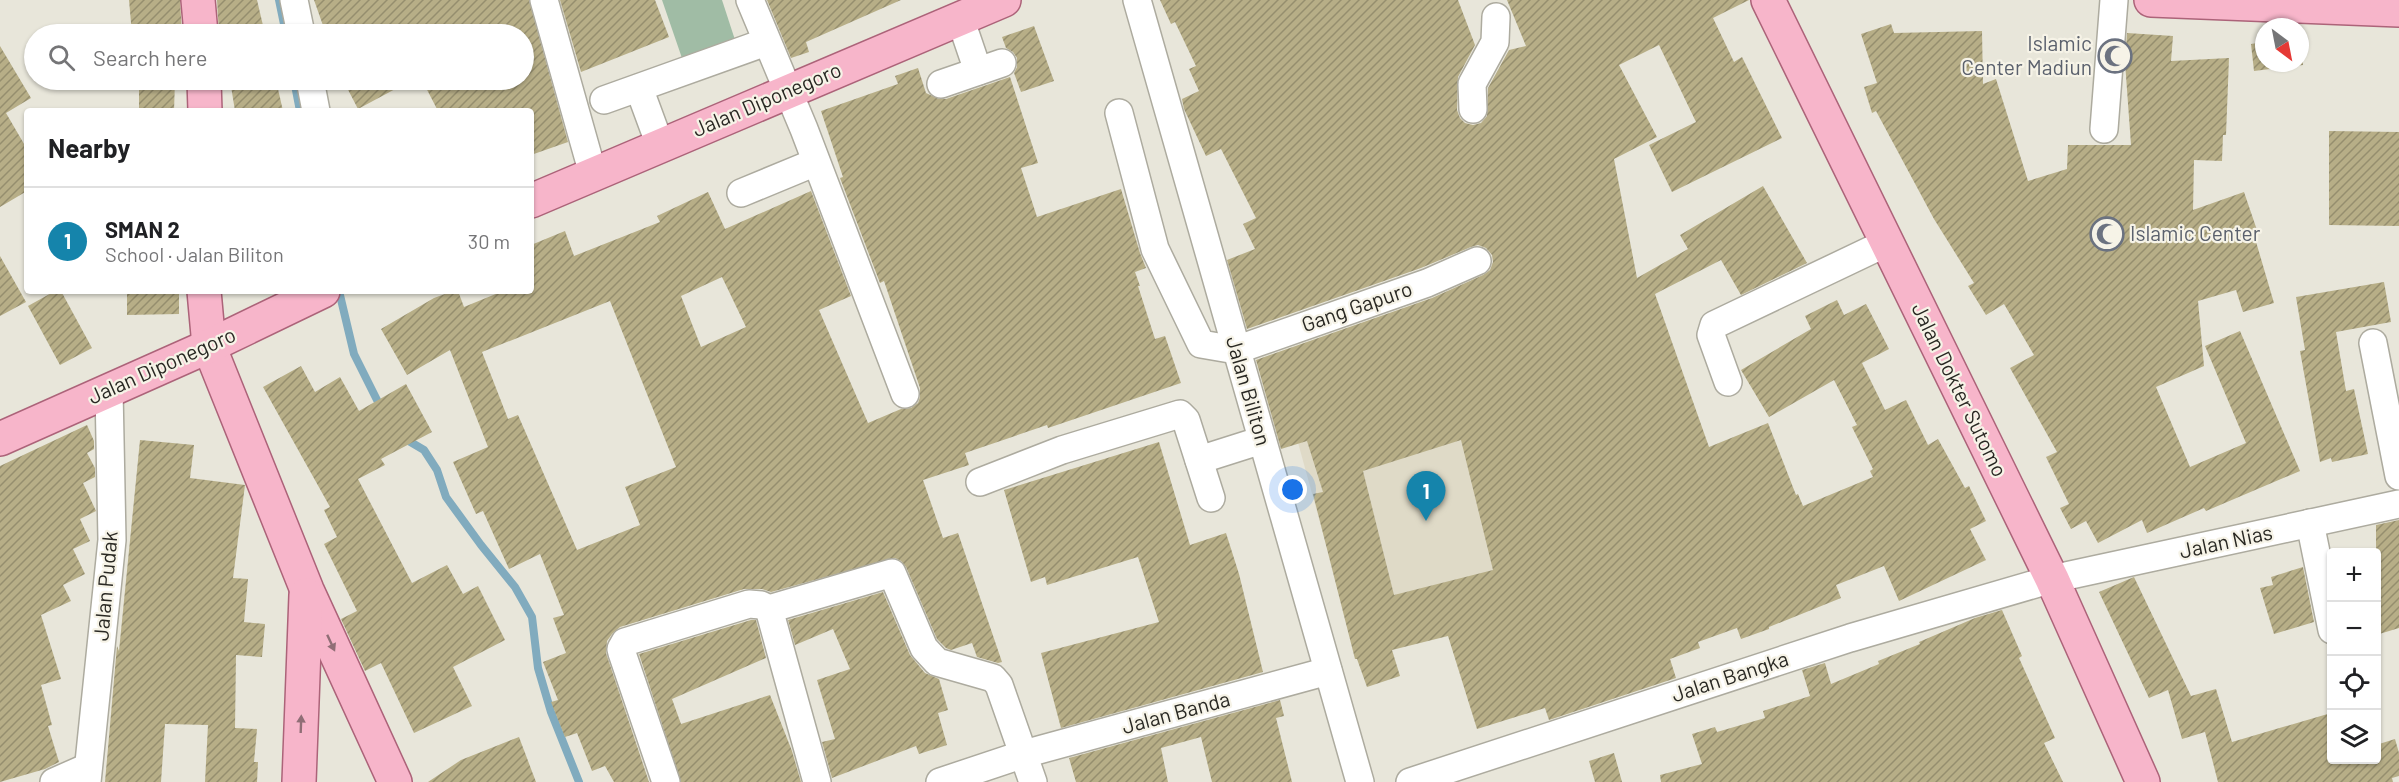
<!DOCTYPE html>
<meta charset="utf-8">
<style>
:root{--surface:#fff;--page:#f6f6f6;--text:#202124;--muted:#757577;--line:#e0e0e0;--accent:#1584ab}
body{margin:0;font-family:Barlow,sans-serif;background:var(--page);color:var(--text)}
.controls{position:absolute;right:18px;bottom:18px;display:grid;overflow:hidden;border-radius:6px;box-shadow:0 2px 4px #0004}
.controls button{width:54px;height:54px;display:grid;place-items:center;padding:0;border:0;border-bottom:2px solid var(--line);background:var(--surface);color:var(--text);font:30px sans-serif}
.compass{position:absolute;left:2255px;top:18px;width:54px;height:54px;border-radius:50%;background:var(--surface);box-shadow:0 2px 4px #0004;rotate:148deg}
.you{position:absolute;left:1293px;top:490px;width:21px;height:21px;margin:-15px;border:4px solid #fff;border-radius:50%;background:#1a73e8;box-shadow:0 0 0 9px #1a73e833}
.badge{display:grid;place-items:center;width:39px;height:39px;border-radius:50%;background:var(--accent);color:#fff;font-size:20px;font-weight:700}
.pin{position:absolute;translate:-50% -50px;filter:drop-shadow(0 2px 3px #0008)}
.pin::after{content:'';position:absolute;top:32px;width:21px;height:18px;background:inherit;clip-path:polygon(0 0,100% 0,50% 100%)}
.list{margin:0;padding:0;list-style:none}
h2{display:flex;justify-content:space-between;align-items:center;height:78px;margin:0;padding:0 24px;font-size:26px}
h2 small{font-size:20px;font-weight:400;color:var(--muted)}
.list li{display:grid;grid-template-columns:39px 1fr auto;gap:18px;align-items:center;box-sizing:border-box;height:108px;padding:0 24px;border-top:2px solid var(--line)}
.list b{display:block;font-size:22px;white-space:nowrap}
.list p{margin:0;font-size:20px;white-space:nowrap;color:var(--muted)}
.list em{font-size:20px;font-style:normal;color:var(--muted)}
.icon{flex:none;width:33px;height:33px;fill:none;stroke:currentColor;stroke-width:2;stroke-linecap:round;stroke-linejoin:round}
.map{position:relative;flex:none;width:2399px;height:782px;overflow:hidden}
.search{position:absolute;background:var(--surface);box-shadow:0 2px 4px #0004;left:24px;top:24px;width:510px;height:66px;display:flex;align-items:center;gap:15px;box-sizing:border-box;padding:0 21px;border-radius:33px;color:var(--muted);font-size:22px}
.panel{position:absolute;background:var(--surface);box-shadow:0 2px 4px #0004;left:24px;top:108px;width:510px;height:186px;border-radius:6px}
.map>svg:first-child{display:block}
.built{fill:#dfdac7}
.pitch{fill:#a0bca5}
.lines{fill:none;stroke-linecap:round;stroke-linejoin:round}
.stream{stroke:#81abbe;stroke-width:8}
.building{fill:url(#building-hatch);fill-rule:evenodd}
.minor-casing{stroke:#adab9f;stroke-width:30}
.major-casing{stroke:#ac6379;stroke-width:36}
.minor{stroke:#fff;stroke-width:27}
.major{stroke:#f7b5ca;stroke-width:33}
.oneway{fill:#906e76}
.labels{text-anchor:middle;stroke-width:4.5;stroke-linejoin:round;paint-order:stroke}
.worship-label{font-size:21px;fill:#5b616d;stroke:#f6f3e7;text-anchor:end}
.street-label{font-size:21px;fill:#292823;stroke:#f6f3e7}
</style>
<div class="map">
<svg width="2399" height="782" viewBox="0 0 2399 782">
<defs>
<pattern id="building-hatch" width="6" height="6" patternUnits="userSpaceOnUse" patternTransform="scale(1.5)"><rect width="6" height="6" fill="#b7ae87"/><path d="M-1 1l2-2M0 6l6-6M5 7l2-2" fill="none" stroke="#958e6e"/></pattern>
</defs>
<rect width="100%" height="100%" fill="#e8e6da"/>
<path class="built" d="M1498 384 1554 602 1356 653 1297 439Z"/>
<path class="pitch" d="M662 0H722L736 43 683 61Z"/>
<g class="lines">
<g class="stream">
<path d="M279 0 286 34"/>
<path d="M294 80 300 111"/>
<path d="M339 291 354 354 381 408"/>
<path d="M402 437 424 450 437 470 446 497 481 545 515 587 532 617 538 668 551 712 579 782"/>
</g>
</g>
<g class="building">
<path d="M129 0H180L182 34H132Z"/>
<path d="M217 0H257L265 34H219Z"/>
<path d="M314 0H529L568 142 531 155V111H438L422 80H524V34H326Z"/>
<path d="M560 0H655L669 37 581 72Z"/>
<path d="M767 0H901L806 42 809 52 791 58Z"/>
<path d="M1160 0H1458L1475 45 1458 77 1457 110 1460 118 1465 123 1473 125 1481 123 1487 116 1488 88 1509 50 1526 46 1507 0H1749L1713 18 1734 62 1742 57 1782 138 1672 192 1649 145 1696 122 1659 45 1619 65 1657 137 1614 159 1637 278 1688 249 1680 235 1763 186 1807 263 1741 295 1721 260 1655 294 1709 447 1768 423 1796 495 1798 494 1803 506 1873 477 1870 471 1873 469 1852 427 1857 425 1834 380 1769 417 1741 370 1811 329 1805 316 1837 300 1844 315 1866 304 1889 349 1862 363 1885 410 1906 400 1928 445 1938 439 1965 488 1969 486 1986 521 1970 529 1986 560 1899 601 1884 566 1836 585 1841 598 1769 627V629L1741 639 1737 628 1698 642 1700 648 1670 659 1676 678 1549 720 1545 708 1477 729 1448 636 1392 650 1400 676 1367 687 1357 659H1355L1313 494 1323 492 1307 441 1281 449 1256 360 1432 298 1483 275 1490 270 1493 262 1492 255 1486 248 1478 245 1471 247 1421 268 1247 329 1227 260 1255 249 1243 224 1256 218 1221 149 1206 156 1184 109 1182 99 1199 91 1189 69 1196 66 1175 22 1171 24ZM1461 440 1493 570 1394 595 1363 471Z"/>
<path d="M1891 24 1894 33 1982 31 1983 84 1996 79 2028 181 2067 169 2068 145H2131L2125 62 2127 33 2173 36 2171 61 2229 58 2226 135H2223L2222 161 2194 160 2193 210 2244 192 2258 233 2254 235 2274 303 2243 312 2236 290 2198 301 2204 366 2156 387 2190 467 2246 443 2205 346 2240 331 2300 471 2206 511 2204 508 2147 533 2142 520 2098 543 2086 521 2071 529 2060 508 2069 504 2046 457 2057 452 2010 368 2034 355 2004 304 1986 315 1968 286 1974 283 1934 219 1876 111 1872 113 1864 87 1877 83 1861 34Z"/>
<path d="M1034 26 1054 81 1021 92 1014 73 1017 67V58L1013 52 1006 48 1002 37Z"/>
<path d="M2300 41 2303 65 2254 71 2251 44 2264 42V63H2300Z"/>
<path d="M0 46 31 98 6 113 27 149V191L0 207Z"/>
<path d="M918 68 926 93 939 99H946L1010 77 1038 163 1021 168 1037 217 1121 189 1140 253 1146 268 1135 272 1140 286H1138L1155 339 1165 336 1181 383 1048 428 1047 425 965 453 969 465 923 480 943 538 958 533 1002 662 998 663 977 657 972 643 951 650 946 648 937 639 906 567 901 561 895 558 771 592 762 589H744L620 627 612 634 607 641 606 653 649 782H614L605 766 592 771 577 733 565 737 551 702 558 700 543 662 566 653 553 618 564 615 540 554 509 569 483 511 476 514 453 462 488 447 450 350 407 375 381 329 434 298 453 291H458L464 307 503 291H531V245L565 231 574 256 660 222 657 216 708 192 725 229 811 191 851 296 819 310 868 423 901 409 911 408 918 403 920 397V388L884 281 880 283 840 178 843 177 821 111 898 84 895 76ZM722 277 746 327 701 347 681 296ZM610 301 676 467 625 487 640 525 577 550 518 415 508 419 482 352Z"/>
<path d="M139 80H175L174 111H139Z"/>
<path d="M230 80H276L283 111H235Z"/>
<path d="M343 80H412L358 109Z"/>
<path d="M2329 131 2399 132V226L2329 225Z"/>
<path d="M0 256 26 302 0 316Z"/>
<path d="M2384 282 2391 322 2336 332 2346 391 2354 389 2368 454 2332 462 2331 458 2320 462 2300 351 2305 350 2296 297Z"/>
<path d="M55 291H61L92 348 60 365 28 306Z"/>
<path d="M127 291H179V314L127 315Z"/>
<path d="M301 366 315 392 340 377 359 411 406 384 432 432 381 459 385 465 358 479 412 583 447 565 463 594 478 586 505 640 453 667 472 706 414 733 381 663 365 671 341 619 357 611 324 544 337 537 324 510 330 507 263 387Z"/>
<path d="M87 425 94 441V449L87 453 95 468V477L83 483 96 511 80 519 90 541 73 549 85 574 63 585 71 601 41 615 61 679 41 685 52 725 48 726 59 762 45 769 0 782V466Z"/>
<path d="M140 440 194 445 190 478 245 485 233 578 248 579 244 622 265 624 262 657 236 655 235 728 257 729 254 762H258L257 782H205L208 725 165 724 161 782H105L117 646 119 651Z"/>
<path d="M1159 442 1190 545 1226 533 1239 574 1263 672 1061 728 1041 653 1159 622 1138 557 1047 585 1045 577 1031 582 1004 490Z"/>
<path d="M2399 520V628L2376 635V525Z"/>
<path d="M2303 567 2314 622 2274 634 2260 588 2273 585 2271 577Z"/>
<path d="M2134 577 2191 696 2216 689 2232 742 2331 713V759H2376V745L2395 739 2399 753V776L2392 778 2393 782H2218L2205 732 2182 739 2168 690 2149 698 2099 592Z"/>
<path d="M883 592 910 655 925 673 939 679 948 710 938 713 947 745 919 754 916 746 832 778 822 742 835 739 817 680 850 669 833 629 795 645 788 620Z"/>
<path d="M2002 610 2022 656 2019 658 2055 738 2044 743 2063 782H1661L1660 775 1702 764 1692 734 1715 727 1717 732 1765 718 1763 711 1810 696 1802 670 1825 663 1831 684 1879 664 1878 661 1920 644 1919 642 1975 618Z"/>
<path d="M751 620H756L766 658 672 699 681 724 770 695 792 751 801 782H681L639 654Z"/>
<path d="M1280 700 1284 716 1276 718 1292 782H1212L1201 737 1161 748 1168 782H1076L1069 758Z"/>
<path d="M519 737 536 782H428L461 760Z"/>
<path d="M1614 753 1622 782H1595L1589 761Z"/>
</g>
<g class="lines">
<g class="minor-casing">
<g id="minor">
<path d="M294 0 301 34"/>
<path d="M544 0 593 174"/>
<path d="M750 0 804 129 905 394"/>
<path d="M1137 0 1360 782"/>
<path d="M960 18 978 71"/>
<path d="M310 80 316 111"/>
<path d="M941 84 1002 63"/>
<path d="M639 88 660 145"/>
<path d="M604 100 766 42"/>
<path d="M1473 109 1472 84 1495 42 1496 17"/>
<path d="M1119 113 1155 249 1201 344 1236 350 1427 283 1477 261"/>
<path d="M2104 129 2114 0"/>
<path d="M741 193 816 162"/>
<path d="M2373 343 2399 476"/>
<path d="M1728 382 1711 335 1714 325 1886 243"/>
<path d="M1199 460 1262 440"/>
<path d="M980 482 1062 450 1180 414 1186 420 1211 498"/>
<path d="M2310 523 2332 630"/>
<path d="M769 609 817 782"/>
<path d="M54 782 88 767"/>
<path d="M87 782 112 540 109 390"/>
<path d="M666 782 622 653 621 649 625 642 749 604 761 605 769 609 892 573 924 648 937 662 993 678 999 685 1033 782"/>
<path d="M940 782 1024 754 1328 671"/>
<path d="M1410 782 1850 638 2052 579 2399 504"/>
</g>
</g>
<g class="major-casing">
<g id="major">
<path d="M198 0 201 34"/>
<path d="M1768 0 2052 579 2143 782"/>
<path d="M2151 0 2399 10"/>
<path d="M204 80 205 111"/>
<path d="M531 201 1004 0"/>
<path d="M204 291 209 346 307 590 395 782"/>
<path d="M0 439 209 346 323 291"/>
<path d="M299 782 306 595"/>
</g>
</g>
<use href="#minor" class="minor"/>
<use href="#major" class="major"/>
</g>
<defs><path id="oneway-solid" d="M-6-.8H1V-3.2L6.5 0L1 3.2V.8H-6Z" transform="scale(1.5)"/></defs>
<g class="oneway">
<use href="#oneway-solid" transform="translate(331 643) rotate(65)"/>
<use href="#oneway-solid" transform="translate(301 724) rotate(-88)"/>
</g>
<defs>
<g id="mosque-ring" transform="scale(1.725)"><circle r="9.5" fill="#f6f3e7" stroke="#6b7280" stroke-width="1.5"/><path d="M3.5-4.9A6 6 0 1 0 3.5 4.9A5 5 0 1 1 3.5-4.9Z" fill="#6b7280"/></g>
</defs>
<g fill-rule="evenodd">
<use href="#mosque-ring" x="2115" y="56"/>
<use href="#mosque-ring" x="2107" y="234"/>
</g>
<g class="labels">
<g class="worship-label">
<text x="2092" y="51">Islamic<tspan x="2092" dy="24">Center Madiun</tspan></text>
<text x="2130" y="241" text-anchor="start">Islamic Center</text>
</g>
<g class="street-label">
<text transform="translate(767 100) rotate(-23)" y="7">Jalan Diponegoro</text>
<text transform="translate(1357 307) rotate(-19)" y="7">Gang Gapuro</text>
<text transform="translate(162 366) rotate(-24)" y="7">Jalan Diponegoro</text>
<text transform="translate(1959 390) rotate(64)" y="7">Jalan Dokter Sutomo</text>
<text transform="translate(1248 391) rotate(74)" y="7">Jalan Biliton</text>
<text transform="translate(2226 542) rotate(-12)" y="7">Jalan Nias</text>
<text transform="translate(106 586) rotate(-85)" y="7">Jalan Pudak</text>
<text transform="translate(1730 677) rotate(-18)" y="7">Jalan Bangka</text>
<text transform="translate(1176 713) rotate(-15)" y="7">Jalan Banda</text>
</g>
</g>
</svg>
<div class="controls">
<button>+</button>
<button>−</button>
<button><svg class="icon" aria-label="locate" viewBox="0 0 24 24"><circle cx="12" cy="12" r="6"/><path d="M12 2v4M12 18v4M2 12h4M18 12h4"/></svg></button>
<button><svg class="icon" aria-label="layers" viewBox="0 0 24 24"><path d="M12 4l9 5-9 5-9-5zM3 14l9 5 9-5"/></svg></button>
</div>
<svg class="compass" viewBox="-18 -18 36 36"><path d="M0-13l5 13h-10z" fill="#e53935"/><path d="M0 13l5-13h-10z" fill="#757577"/></svg>
<div class="you"></div>
<div class="pin badge" style="left:1426px;top:521px">1</div>
<div class="search"><svg class="icon" aria-label="search" viewBox="0 0 24 24"><circle cx="10" cy="10" r="6"/><path d="M15 15l6 6"/></svg>Search here</div>
<section class="panel">
<h2>Nearby<small></small></h2>
<ul class="list">
<li><span class="badge">1</span><div><b>SMAN 2</b><p>School · Jalan Biliton</p></div><em>30 m</em></li>
</ul>
</section>
</div>
